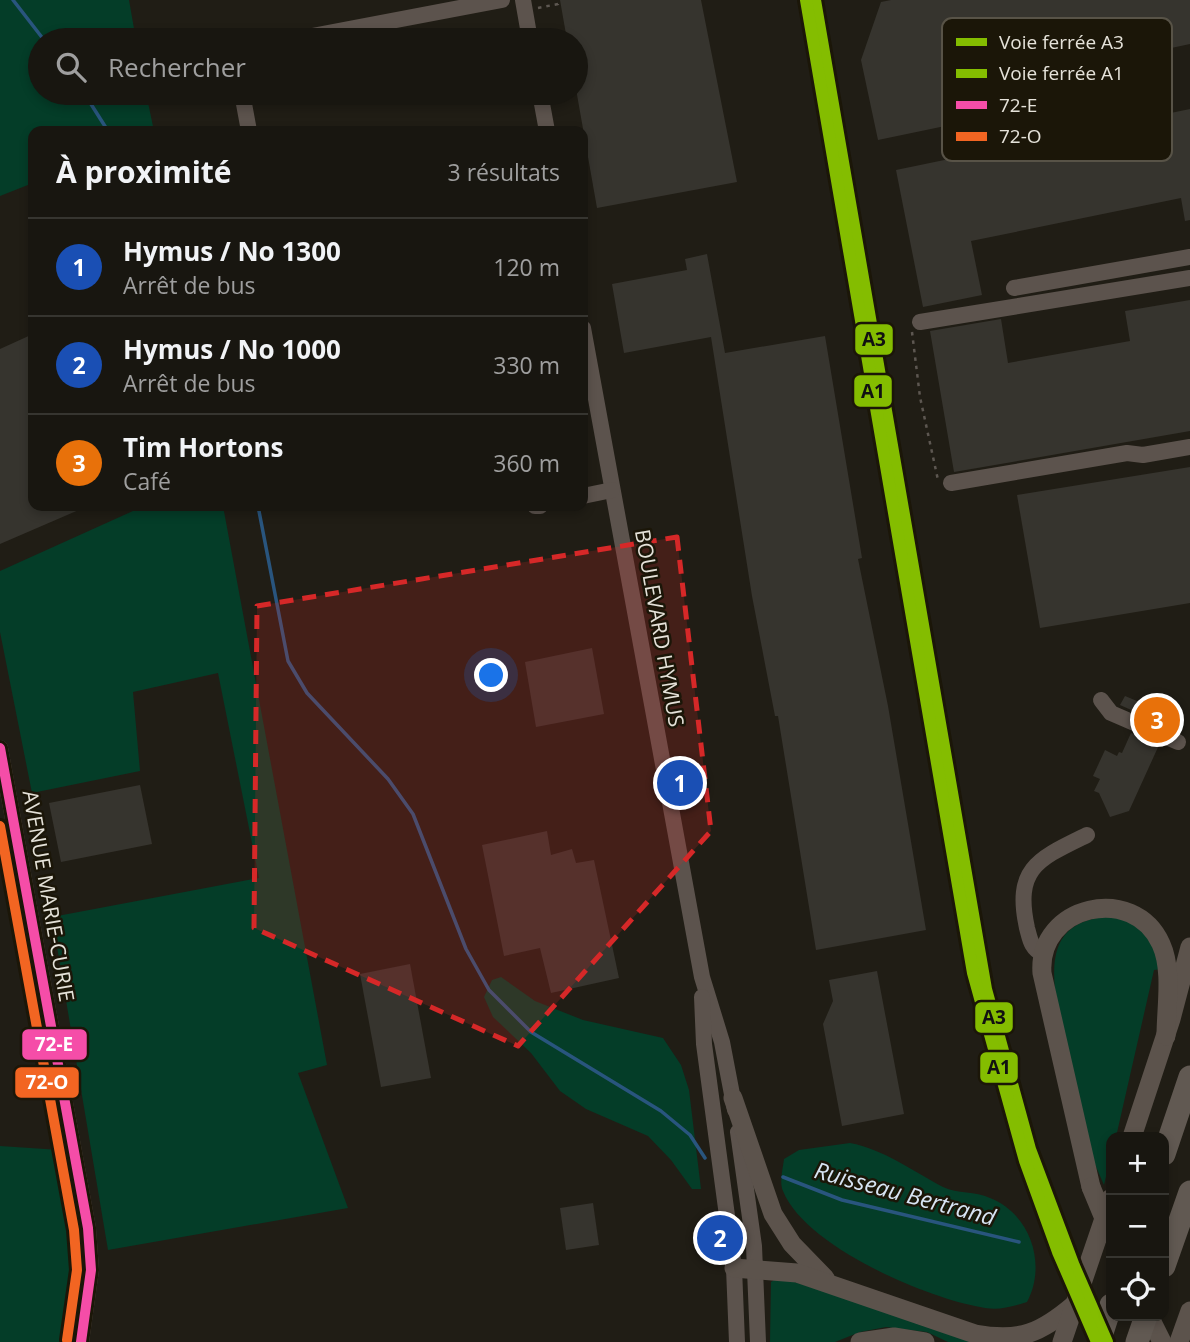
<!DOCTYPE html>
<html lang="fr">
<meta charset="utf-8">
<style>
:root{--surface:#181610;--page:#25231e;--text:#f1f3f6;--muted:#9f9f9f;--line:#363530;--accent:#1a73e8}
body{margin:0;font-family:"Open Sans",sans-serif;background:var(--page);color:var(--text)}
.controls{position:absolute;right:21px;bottom:21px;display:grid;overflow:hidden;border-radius:14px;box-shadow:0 4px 10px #0003}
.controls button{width:63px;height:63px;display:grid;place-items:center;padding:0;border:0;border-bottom:2px solid var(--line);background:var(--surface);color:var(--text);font:35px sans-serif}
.you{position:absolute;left:492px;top:676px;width:24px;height:24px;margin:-18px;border:5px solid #fff;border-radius:50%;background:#1a73e8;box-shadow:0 0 0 10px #1a73e833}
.badge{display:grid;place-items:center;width:46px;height:46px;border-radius:50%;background:var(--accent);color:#fff;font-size:23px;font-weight:700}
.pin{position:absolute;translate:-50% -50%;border:4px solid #fff;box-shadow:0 2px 7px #0006}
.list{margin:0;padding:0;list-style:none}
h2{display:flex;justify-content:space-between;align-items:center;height:91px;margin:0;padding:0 28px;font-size:30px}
h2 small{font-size:23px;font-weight:400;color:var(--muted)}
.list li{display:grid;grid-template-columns:46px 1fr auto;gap:21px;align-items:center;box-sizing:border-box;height:98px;padding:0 28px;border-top:2px solid var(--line)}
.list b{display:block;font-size:26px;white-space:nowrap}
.list p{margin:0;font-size:23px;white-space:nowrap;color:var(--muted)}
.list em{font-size:23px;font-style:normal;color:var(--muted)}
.icon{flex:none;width:38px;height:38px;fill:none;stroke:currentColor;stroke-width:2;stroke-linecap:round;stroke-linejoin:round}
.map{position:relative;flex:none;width:1190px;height:1342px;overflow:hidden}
.search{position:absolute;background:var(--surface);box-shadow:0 4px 10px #0003;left:28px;top:28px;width:560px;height:77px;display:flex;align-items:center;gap:18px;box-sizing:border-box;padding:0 24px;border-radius:38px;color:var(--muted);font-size:26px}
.panel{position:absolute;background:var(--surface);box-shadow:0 4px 10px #0003;left:28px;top:126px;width:560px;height:385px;border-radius:14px}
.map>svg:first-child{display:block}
.green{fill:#043d28}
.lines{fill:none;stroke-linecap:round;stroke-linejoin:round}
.stream{stroke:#29557e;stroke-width:3.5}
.building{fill:#36342e}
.path{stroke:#5d5751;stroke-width:2.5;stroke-dasharray:3.5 5;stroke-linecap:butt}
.minor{stroke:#5c534d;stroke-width:16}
.major{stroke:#5c534c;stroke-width:19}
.highway{stroke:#615952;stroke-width:23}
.major-bridge{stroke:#5c534c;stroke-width:19}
.bus-1-casing{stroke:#1b1608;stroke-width:16}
.bus-2-casing{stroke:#1b1608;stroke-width:16}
.bus-1{stroke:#f54da8;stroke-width:10}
.bus-2{stroke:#f26522;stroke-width:10}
.rail-1-casing{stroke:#1b1608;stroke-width:18}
.rail-2-casing{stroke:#1b1608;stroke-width:18}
.rail-1{stroke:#84bd00;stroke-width:12}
.rail-2{stroke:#84bd00;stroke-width:12}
.marked{fill:#d62828;fill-opacity:0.2;stroke:#d62828;stroke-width:5;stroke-dasharray:14 9;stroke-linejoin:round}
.labels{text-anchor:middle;stroke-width:5;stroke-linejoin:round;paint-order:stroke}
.street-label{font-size:21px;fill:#e5e2d9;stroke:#1b1608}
.water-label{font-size:23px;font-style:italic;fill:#d8e5f4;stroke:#1b1608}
.key{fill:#1b1608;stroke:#585347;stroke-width:2}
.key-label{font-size:19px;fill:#e5e2d9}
.line-badge{stroke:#1b1608;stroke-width:2.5}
.badge-label{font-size:19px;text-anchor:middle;font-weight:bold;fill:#fff}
.pale-badge-label{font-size:19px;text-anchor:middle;font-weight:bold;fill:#111}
</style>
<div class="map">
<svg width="1190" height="1342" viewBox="0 0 1190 1342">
<rect width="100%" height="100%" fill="#201d15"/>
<g class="green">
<path d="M0 0H129L136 40H40V93H146L154 131H33V183L0 196Z"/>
<path d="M144 506H223L327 1065 298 1073 348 1208 108 1250 52 917 259 878 218 673 133 692 140 771 32 793 0 632V571Z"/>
<path d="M1117 915 1151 935 1162 969 1154 970 1116 1137H1111V1155L1104 1185 1090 1153 1055 990C1050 939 1066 919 1117 915Z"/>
<path d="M501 977 535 1001 583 1020 663 1038 681 1065 689 1090 701 1189H692L671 1160 648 1136 586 1109 560 1091 531 1053 493 1017 484 997 492 980Z"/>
<path d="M850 1143C883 1149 913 1171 943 1187 958 1194 975 1191 990 1198 1031 1214 1047 1265 1027 1302 1011 1307 997 1311 980 1307 924 1297 805 1246 783 1191 779 1183 783 1168 784 1159L799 1150Z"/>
<path d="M0 1146 60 1150 73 1257 72 1298 63 1342H0Z"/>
<path d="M779 1277 981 1342H948L927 1332 886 1327 860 1332 835 1342H770L771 1282Z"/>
</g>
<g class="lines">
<g class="stream">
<path d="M13 0 44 40"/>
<path d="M84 93 108 131"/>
<path d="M258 506 288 661 307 693 388 779 413 814 466 949 489 990 531 1032 661 1111 690 1135 705 1158"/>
<path d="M783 1177 842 1200 1019 1242"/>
</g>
</g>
<g class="building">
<path d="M560 0H701L737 182 597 208 576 89V40H567Z"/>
<path d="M891 0H1190V44L1002 84 998 115 878 140 861 60 881 2Z"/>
<path d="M1190 109V220L1185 221 1181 198 971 241 982 295 923 307 896 170Z"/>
<path d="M707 254 725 353 825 336 862 558 858 559 888 706 926 930 816 950 778 716H775L752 596 711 337 624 353 612 284 687 270 685 259Z"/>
<path d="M1190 300V431L954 472 930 331 1001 319 1008 363 1130 341 1125 311Z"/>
<path d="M33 334V506H88L0 544V349Z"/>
<path d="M1190 467V603L1040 628 1017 495Z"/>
<path d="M592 648 604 714 536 727 525 662Z"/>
<path d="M1125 696 1137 701 1141 700 1169 716 1165 725 1120 705Z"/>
<path d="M1131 733 1159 745 1129 811 1110 817 1099 793 1094 791 1100 779 1093 776 1105 750 1117 756 1119 752 1122 753Z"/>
<path d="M140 785 152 844 61 862 49 803Z"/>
<path d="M547 831 551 855 572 849 576 863 594 860 619 978 551 993 540 948 504 956 482 845Z"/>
<path d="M410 964 431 1078 381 1087 360 974Z"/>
<path d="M877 971 904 1114 842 1126 823 1024 833 1001 829 980Z"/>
<path d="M593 1203 599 1245 566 1250 560 1208Z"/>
</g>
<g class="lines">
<g class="path">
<path d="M538 8 558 4V0"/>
<path d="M912 332 920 397 938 480"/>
</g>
<g class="minor">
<path d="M523 0 530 40"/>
<path d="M291 40 502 0"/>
<path d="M242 93 249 131"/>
<path d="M540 93 547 131"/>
<path d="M1014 288 1190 257"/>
<path d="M920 322 1190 278"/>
<path d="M583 328 702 977 722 1042 735 1110"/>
<path d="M951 483 1127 453 1143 455 1190 447"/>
<path d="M583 496 612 490"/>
<path d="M535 506H540"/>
<path d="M1101 700 1111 713 1178 742"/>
<path d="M0 748 88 1228 91 1270 81 1342"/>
<path d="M1043 954C1031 949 1030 939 1027 928 1014 868 1038 859 1087 835"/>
<path d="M702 997 704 1044 734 1268 737 1342"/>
<path d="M738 1132 754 1246 758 1342"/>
</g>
<g class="major">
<path d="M733 1098 773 1214 792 1244 825 1278"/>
<path d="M1132 1137 1171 1019 1190 947"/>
<path d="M1091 1187 1042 973C1037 905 1134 883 1161 944 1173 970 1166 1007 1166 1036"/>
<path d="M734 1268 797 1273 975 1334C1021 1342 1041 1333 1075 1304"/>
<path d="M1149 1316 1162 1342"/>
<path d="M860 1342 894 1337 925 1342"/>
<path d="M1062 1342 1111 1198"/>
<path d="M1179 1342 1190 1311"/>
</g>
<g class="highway">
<path d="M1164 1154 1190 1077"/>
<path d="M1164 1266 1190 1192"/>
<path d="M1099 1342 1111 1305"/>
<path d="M1137 1342 1146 1316"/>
</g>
<path class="major-bridge" d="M1091 1187 1111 1235"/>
<g class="bus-1-casing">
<path id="bus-1" d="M0 748 88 1228 91 1270 81 1342"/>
</g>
<g class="bus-2-casing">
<path id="bus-2" d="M0 826 74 1230 77 1270 67 1340"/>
</g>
<use href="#bus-1" class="bus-1"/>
<use href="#bus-2" class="bus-2"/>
<g class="rail-1-casing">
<path id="rail-1" d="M815 0 986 989 1030 1149 1074 1266 1107 1342"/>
</g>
<g class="rail-2-casing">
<path id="rail-2" d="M806 0 973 973 1025 1161 1058 1252 1097 1342"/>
</g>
<use href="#rail-1" class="rail-1"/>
<use href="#rail-2" class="rail-2"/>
</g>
<path class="marked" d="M677 537 711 831 518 1046 254 928 257 606Z"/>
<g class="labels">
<g class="street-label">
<text transform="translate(659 628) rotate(80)" y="7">BOULEVARD HYMUS</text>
<text transform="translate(48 896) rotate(80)" y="7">AVENUE MARIE-CURIE</text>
</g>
<g class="water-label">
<text transform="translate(905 1194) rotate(15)" y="8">Ruisseau Bertrand</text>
</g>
</g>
<rect x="942" y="18" width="230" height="143" rx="10" class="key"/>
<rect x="956" y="38" width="31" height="8" fill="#84bd00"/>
<rect x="956" y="69" width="31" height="9" fill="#84bd00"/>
<rect x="956" y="101" width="31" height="8" fill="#f54da8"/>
<rect x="956" y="132" width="31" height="9" fill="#f26522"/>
<g class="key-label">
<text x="999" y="49">Voie ferrée A3</text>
<text x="999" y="80">Voie ferrée A1</text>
<text x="999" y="112">72-E</text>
<text x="999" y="143">72-O</text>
</g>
<g class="line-badge">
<rect x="854" y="323" width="40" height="33" rx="7" fill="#84bd00"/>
<rect x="853" y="374" width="40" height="34" rx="7" fill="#84bd00"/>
<rect x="974" y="1001" width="40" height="33" rx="7" fill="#84bd00"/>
<rect x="21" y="1028" width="67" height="33" rx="7" fill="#f54da8"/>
<rect x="979" y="1051" width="40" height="33" rx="7" fill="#84bd00"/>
<rect x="14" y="1066" width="66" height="33" rx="7" fill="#f26522"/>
</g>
<g class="badge-label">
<text x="54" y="1051">72-E</text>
<text x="47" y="1089">72-O</text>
</g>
<g class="pale-badge-label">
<text x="874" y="346">A3</text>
<text x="873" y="398">A1</text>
<text x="994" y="1024">A3</text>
<text x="999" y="1074">A1</text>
</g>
</svg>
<div class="controls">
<button>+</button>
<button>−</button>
<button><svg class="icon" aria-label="locate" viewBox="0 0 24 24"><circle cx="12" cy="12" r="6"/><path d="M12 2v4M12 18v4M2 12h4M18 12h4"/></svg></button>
</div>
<div class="you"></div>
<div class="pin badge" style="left:680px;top:783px;background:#1a4fb4">1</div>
<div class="pin badge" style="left:720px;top:1238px;background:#1a4fb4">2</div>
<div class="pin badge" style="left:1157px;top:720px;background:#e8710a">3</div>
<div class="search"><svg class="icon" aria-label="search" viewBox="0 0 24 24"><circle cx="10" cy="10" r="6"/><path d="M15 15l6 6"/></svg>Rechercher</div>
<section class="panel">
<h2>À proximité<small>3 résultats</small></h2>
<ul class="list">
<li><span class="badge" style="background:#1a4fb4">1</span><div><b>Hymus / No 1300</b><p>Arrêt de bus</p></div><em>120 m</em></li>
<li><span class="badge" style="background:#1a4fb4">2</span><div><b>Hymus / No 1000</b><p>Arrêt de bus</p></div><em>330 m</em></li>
<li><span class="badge" style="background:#e8710a">3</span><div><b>Tim Hortons</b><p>Café</p></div><em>360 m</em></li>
</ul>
</section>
</div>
